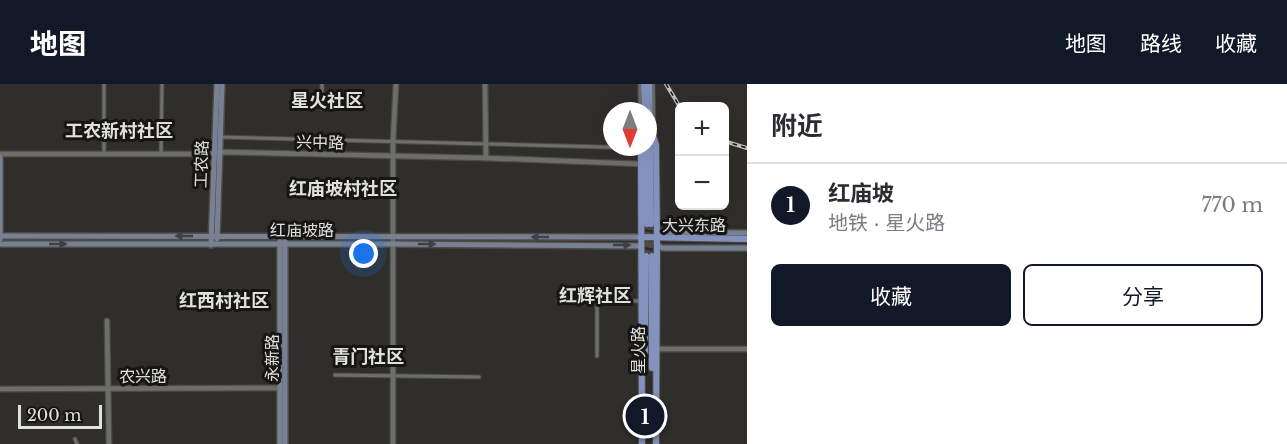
<!DOCTYPE html>
<html lang="zh">
<meta charset="utf-8">
<style>
:root{--surface:#fff;--page:#f2f2f3;--text:#2b2b33;--muted:#7c7c81;--line:#e1e1e2;--accent:#111827}
body{margin:0;font-family:"Libre Baskerville","Noto Sans SC",serif;background:var(--page);color:var(--text)}
.controls{position:absolute;right:18px;top:18px;display:grid;overflow:hidden;border-radius:9px;box-shadow:0 6px 24px #0002}
.controls button{width:54px;height:54px;display:grid;place-items:center;padding:0;border:0;border-bottom:2px solid var(--line);background:var(--surface);color:var(--text);font:30px sans-serif}
.compass{position:absolute;left:603px;top:18px;width:54px;height:54px;border-radius:50%;background:var(--surface);box-shadow:0 6px 24px #0002;rotate:180deg}
.scale{position:absolute;left:18px;bottom:15px;width:84px;box-sizing:border-box;padding-left:6px;border:3px solid #e0e0dd;border-top:0;font-size:16px;line-height:21px;white-space:nowrap;color:#e0e0dd;-webkit-text-stroke:4px #171615;paint-order:stroke}
.you{position:absolute;left:364px;top:170px;width:21px;height:21px;margin:-15px;border:4px solid #fff;border-radius:50%;background:#1a73e8;box-shadow:0 0 0 9px #1a73e833}
.badge{display:grid;place-items:center;width:39px;height:39px;border-radius:50%;background:var(--accent);color:#fff;font-size:20px;font-weight:700}
.pin{position:absolute;translate:-50% -50%;border:3px solid #fff;box-shadow:0 2px 6px #0006}
.list{margin:0;padding:0;list-style:none}
h2{display:flex;justify-content:space-between;align-items:center;height:78px;margin:0;padding:0 24px;font-size:26px}
h2 small{font-size:20px;font-weight:400;color:var(--muted)}
.list li{display:grid;grid-template-columns:39px 1fr auto;gap:18px;align-items:center;box-sizing:border-box;height:84px;padding:0 24px;border-top:2px solid var(--line)}
.list b{display:block;font-size:22px;white-space:nowrap}
.list p{margin:0;font-size:20px;white-space:nowrap;color:var(--muted)}
.list em{font-size:20px;font-style:normal;color:var(--muted)}
.actions{display:flex;gap:12px;padding:18px 24px}
.actions a{flex:1;padding:14px 0;border:2px solid var(--accent);border-radius:9px;text-align:center;font-size:21px;color:var(--accent)}
.actions .main{background:var(--accent);color:#fff}
.map{position:relative;flex:none;width:747px;height:360px;overflow:hidden}
header{display:flex;align-items:center;gap:36px;box-sizing:border-box;height:84px;padding:0 30px;background:var(--accent);color:#fff}
header strong{font-size:28px}
nav{display:flex;gap:33px;margin-inline-start:auto;font-size:21px}
main{display:flex}
aside{flex:1;background:var(--surface)}
.map>svg:first-child{display:block}
.built{fill:#37352b}
.lines{fill:none;stroke-linecap:round;stroke-linejoin:round}
.primary-tunnel{stroke:#4a4945;stroke-width:6;stroke-dasharray:6 3;stroke-linecap:butt}
.minor-casing{stroke:#4b4b48;stroke-width:5}
.tertiary-casing{stroke:#4b4b48;stroke-width:7}
.secondary-casing{stroke:#4b4b48;stroke-width:8}
.primary-casing{stroke:#4b4b48;stroke-width:8}
.minor{stroke:#6e6e69;stroke-width:3}
.tertiary{stroke:#6e6e69;stroke-width:4.5}
.secondary{stroke:#788093;stroke-width:5}
.primary{stroke:#8393be;stroke-width:6}
.rail-casing{stroke:#c0c0bd;stroke-width:4}
.rail{stroke:#171615;stroke-width:1.5;stroke-dasharray:4.5;stroke-linecap:butt}
.oneway{fill:#3e4047}
.labels{text-anchor:middle;stroke-width:6;stroke-linejoin:round;paint-order:stroke}
.street-label{font-size:16px;fill:#e0e0dd;stroke:#171615}
.neighbourhood-label{font-size:18px;font-weight:bold;fill:#e0e0dd;stroke:#171615}
</style>
<header>
<strong>地图</strong>
<nav><a>地图</a><a>路线</a><a>收藏</a></nav>
</header>
<main>
<div class="map">
<svg width="747" height="360" viewBox="0 0 747 360">
<rect width="100%" height="100%" fill="#2f2e2a"/>
<path class="built" d="M108 35H155V50H147V45H116V48H108Z"/>
<g class="lines">
<g class="primary-tunnel">
<path d="M651 140 652 172"/>
<path d="M646 172 647 140"/>
</g>
<g class="minor-casing">
<g id="minor">
<path d="M104 0V70"/>
<path d="M322 0V25"/>
<path d="M640 0V27"/>
<path d="M653 0 654 47"/>
<path d="M220 53 641 64"/>
<path d="M161 70 162 0"/>
<path d="M558 217H641"/>
<path d="M597 272V217"/>
<path d="M335 291 479 293"/>
<path d="M75 355 77 360"/>
</g>
</g>
<g class="tertiary-casing">
<g id="tertiary">
<path d="M485 0 486 74"/>
<path d="M0 70H205L224 68 486 74 640 80"/>
<path d="M107 237 109 360"/>
<path d="M656 265H747"/>
<path d="M0 305 282 304"/>
<path d="M393 360V57L396 0"/>
</g>
</g>
<g class="secondary-casing">
<g id="secondary">
<path d="M0 73V155"/>
<path d="M657 148 747 149"/>
<path d="M0 152 641 153"/>
<path d="M217 155 222 0"/>
<path d="M656 159 658 162 663 164H747"/>
<path d="M0 160H393L641 162"/>
<path d="M211 161 217 0"/>
<path d="M280 360V157"/>
<path d="M285 360V157"/>
</g>
</g>
<g class="primary-casing">
<g id="primary">
<path d="M644 0 645 27"/>
<path d="M649 0 651 140"/>
<path d="M650 42 656 61 657 155 656 360"/>
<path d="M641 63 642 360"/>
<path d="M645 63 647 140"/>
<path d="M641 153 747 155"/>
<path d="M652 172V284"/>
<path d="M645 273 646 172"/>
</g>
</g>
<use href="#minor" class="minor"/>
<use href="#tertiary" class="tertiary"/>
<use href="#secondary" class="secondary"/>
<use href="#primary" class="primary"/>
<g class="rail-casing">
<g id="rail">
<path d="M666 0 680 23"/>
<path d="M724 57 747 64"/>
</g>
</g>
<use href="#rail" class="rail"/>
</g>
<defs><path id="oneway-solid" d="M-6-.8H1V-3.2L6.5 0L1 3.2V.8H-6Z" transform="scale(1.5)"/></defs>
<g class="oneway">
<use href="#oneway-solid" transform="translate(184 152) rotate(-180)"/>
<use href="#oneway-solid" transform="translate(540 153) rotate(-180)"/>
<use href="#oneway-solid" transform="translate(58 160)"/>
<use href="#oneway-solid" transform="translate(427 160)"/>
<use href="#oneway-solid" transform="translate(622 161)"/>
</g>
<g class="labels">
<g class="street-label">
<text transform="translate(320 58) rotate(1)" y="6">兴中路</text>
<text transform="translate(201 80) rotate(-88)" y="6">工农路</text>
<text x="694" y="147">大兴东路</text>
<text x="302" y="152">红庙坡路</text>
<text transform="translate(638 266) rotate(-90)" y="6">星火路</text>
<text transform="translate(272 274) rotate(-90)" y="6">永新路</text>
<text x="143" y="298">农兴路</text>
</g>
<g class="neighbourhood-label">
<text x="327" y="23">星火社区</text>
<text x="119" y="53">工农新村社区</text>
<text x="343" y="111">红庙坡村社区</text>
<text x="595" y="218">红辉社区</text>
<text x="224" y="223">红西村社区</text>
<text x="368" y="279">青门社区</text>
</g>
</g>
</svg>
<div class="controls">
<button>+</button>
<button>−</button>
</div>
<svg class="compass" viewBox="-18 -18 36 36"><path d="M0-13l5 13h-10z" fill="#e53935"/><path d="M0 13l5-13h-10z" fill="#7c7c81"/></svg>
<div class="scale">200 m</div>
<div class="you"></div>
<div class="pin badge" style="left:645px;top:332px">1</div>
</div>
<aside>
<h2>附近<small></small></h2>
<ul class="list">
<li><span class="badge">1</span><div><b>红庙坡</b><p>地铁 · 星火路</p></div><em>770 m</em></li>
</ul>
<div class="actions"><a class="main">收藏</a><a>分享</a></div>
</aside>
</main>
